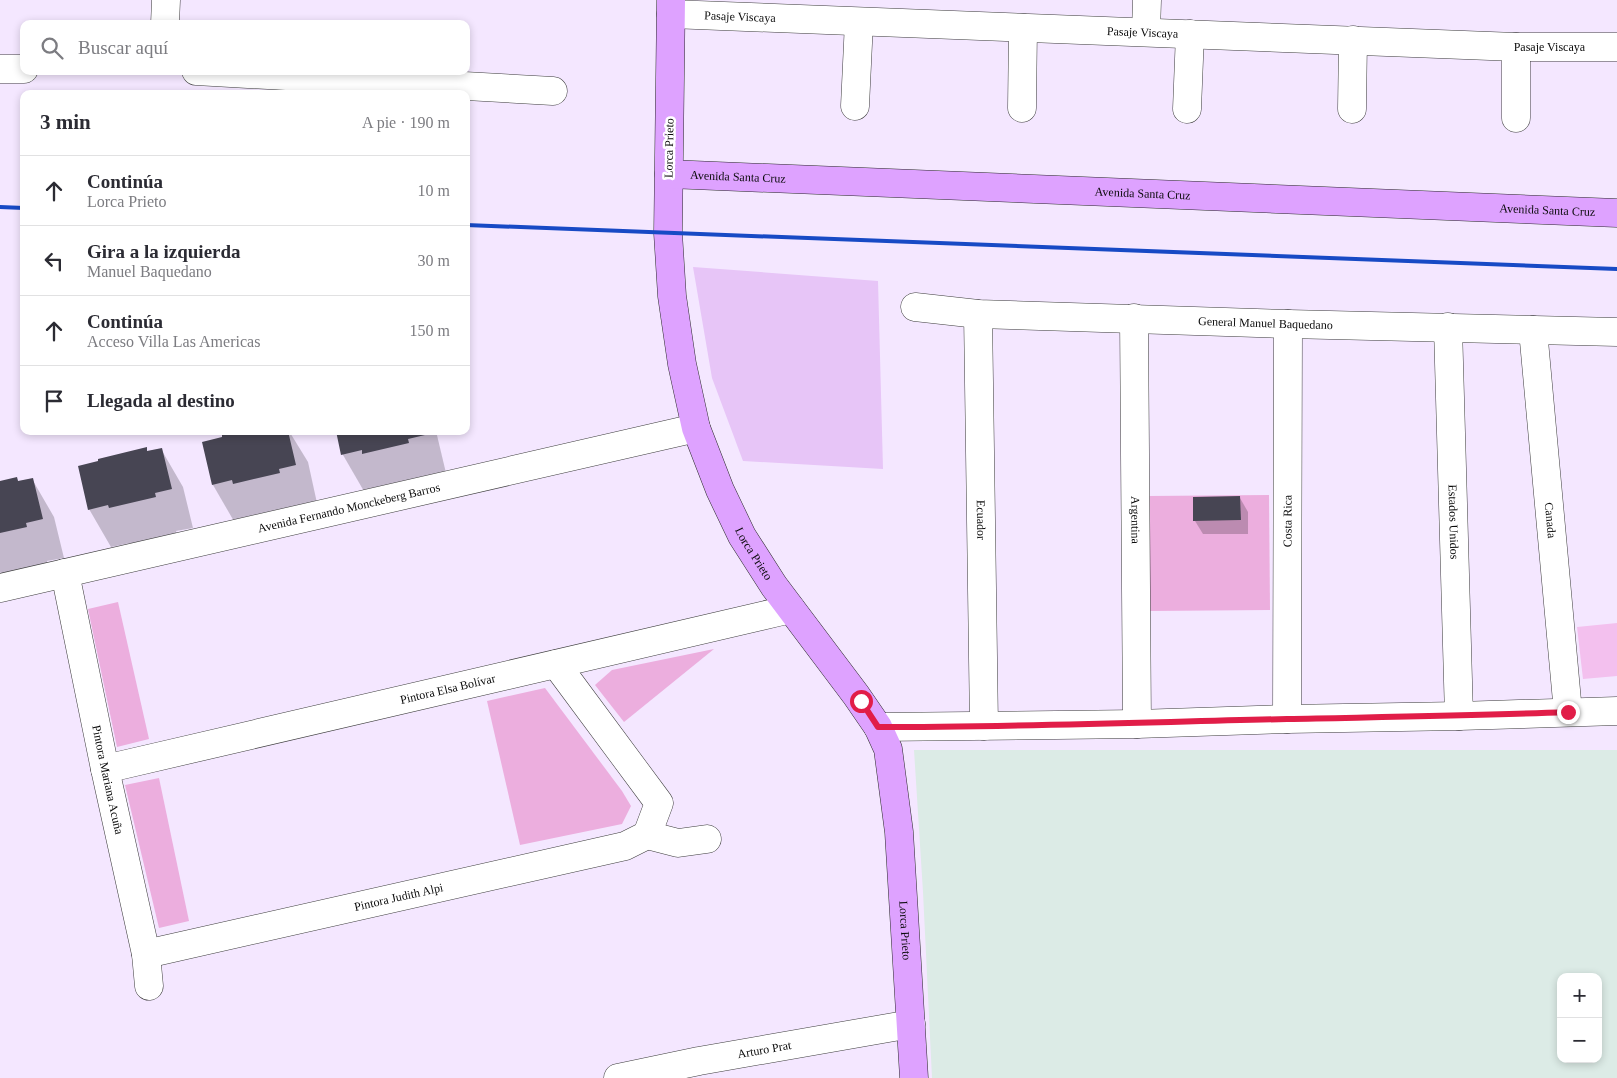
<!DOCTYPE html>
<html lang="es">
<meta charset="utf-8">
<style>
:root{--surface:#fff;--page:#f7f7f7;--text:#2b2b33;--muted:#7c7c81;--line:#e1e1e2}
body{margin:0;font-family:"Times New Roman",serif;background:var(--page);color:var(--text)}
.controls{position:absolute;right:15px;bottom:15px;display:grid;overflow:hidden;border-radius:10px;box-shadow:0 2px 8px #0003}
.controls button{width:45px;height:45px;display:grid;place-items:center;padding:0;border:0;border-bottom:1px solid var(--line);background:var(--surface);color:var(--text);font:25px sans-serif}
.stop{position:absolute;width:15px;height:15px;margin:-11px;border:4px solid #e11d48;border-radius:50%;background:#fff}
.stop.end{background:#e11d48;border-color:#fff;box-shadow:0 1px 5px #0008}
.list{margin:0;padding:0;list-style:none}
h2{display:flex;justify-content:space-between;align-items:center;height:65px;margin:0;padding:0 20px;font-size:21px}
h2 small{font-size:16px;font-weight:400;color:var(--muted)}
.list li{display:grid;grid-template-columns:32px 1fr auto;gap:15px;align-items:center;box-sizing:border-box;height:70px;padding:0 20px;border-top:1px solid var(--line)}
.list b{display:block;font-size:19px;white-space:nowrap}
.list p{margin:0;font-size:16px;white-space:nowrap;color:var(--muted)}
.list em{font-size:16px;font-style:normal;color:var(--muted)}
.icon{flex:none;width:28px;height:28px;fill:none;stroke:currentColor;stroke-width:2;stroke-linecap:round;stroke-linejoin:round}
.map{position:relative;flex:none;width:1617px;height:1078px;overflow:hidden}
.search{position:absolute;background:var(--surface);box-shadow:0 2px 8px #0003;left:20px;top:20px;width:450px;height:55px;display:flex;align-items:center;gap:12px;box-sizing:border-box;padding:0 18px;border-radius:10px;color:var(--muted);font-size:19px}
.panel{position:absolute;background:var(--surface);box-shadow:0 2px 8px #0003;left:20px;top:90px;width:450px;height:345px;border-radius:10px}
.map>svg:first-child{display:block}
.industrial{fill:#dcebe6;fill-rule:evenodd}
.farmland{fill:#e7c5f7}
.green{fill:#ecaede}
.pitch{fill:#f3c0ee}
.shadow{fill:#0003}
.building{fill:#474553}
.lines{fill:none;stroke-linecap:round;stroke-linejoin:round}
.minor-casing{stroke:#3d3d3d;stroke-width:29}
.tertiary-casing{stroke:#3d3d3d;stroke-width:29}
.secondary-casing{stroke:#2c2c2c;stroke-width:29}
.minor{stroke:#fff;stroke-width:28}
.tertiary{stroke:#fff;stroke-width:28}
.secondary{stroke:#dea2ff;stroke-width:28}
.rail{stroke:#174ac5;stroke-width:4}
.route{stroke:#e11d48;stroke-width:6}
.labels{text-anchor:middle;stroke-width:5;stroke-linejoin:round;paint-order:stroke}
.street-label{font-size:12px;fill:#0a0a0a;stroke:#fff}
</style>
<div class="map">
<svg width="1617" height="1078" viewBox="0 0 1617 1078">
<rect width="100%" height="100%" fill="#f4e7ff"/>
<path class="industrial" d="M914 750H1617V1078H932L923 892ZM1561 977H1598V1059H1561Z"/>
<path class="farmland" d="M693 267 878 281 883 469 743 461 712 378Z"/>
<g class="green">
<path d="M1269 495 1270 610 1149 611 1148 496Z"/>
<path d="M118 602 149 739 117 747 88 609Z"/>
<path d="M714 649 624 722 595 685 612 670Z"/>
<path d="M545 688 622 791 631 806 622 824 520 845 487 701Z"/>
<path d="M159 778 189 921 159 928 125 785Z"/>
</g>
<path class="pitch" d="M1617 623V676L1583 679 1577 627Z"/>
<g class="shadow">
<path d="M240 431H289L308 462 317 503 235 523 213 485 224 438Z"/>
<path d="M337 431H436L446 473 365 493 343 455Z"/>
<path d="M146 449 148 452 161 449 183 487 193 528 176 531 177 535 132 546 130 543 111 547 89 509Z"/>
<path d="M17 479 19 482 32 479 54 517 64 558 47 561 48 565 3 575 1 572 0 573V482Z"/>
<path d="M1240 498 1248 512V534H1203L1195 521Z"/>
</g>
<g class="building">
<path d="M234 431H288L296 465 279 469 280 473 233 484 232 480 212 485 202 442 222 437V434Z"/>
<path d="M336 431H424L425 435 408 439 409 443 362 454V450L341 455Z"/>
<path d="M147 447V451L162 448 172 489 155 493 156 497 109 508 108 505 88 510 78 466 98 461V459Z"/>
<path d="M17 477 18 481 33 478 43 519 26 523 27 527 0 533V481Z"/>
<path d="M1240 496 1241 520 1193 521V497Z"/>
</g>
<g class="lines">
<g class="minor-casing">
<g id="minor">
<path id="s1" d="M671 14 1516 47H1617"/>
<path d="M165 24 166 0"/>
<path d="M1146 31 1147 0"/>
<path d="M0 69H24"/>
<path d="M196 71 553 91"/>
<path d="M855 106 859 22"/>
<path d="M1022 108 1023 28"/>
<path d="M1187 109 1190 34"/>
<path d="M1352 109 1353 40"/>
<path d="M1516 118V47"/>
<path id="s2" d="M915 307 978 314 1288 324 1617 332"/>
<path id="s3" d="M978 314 984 726"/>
<path id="s4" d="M1134 318 1137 724"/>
<path id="s5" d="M1448 327 1459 716"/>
<path id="s6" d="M1533 330 1568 712"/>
<path id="s7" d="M65 573 105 769 146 954 149 986"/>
<path id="s8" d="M0 588 696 428"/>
<path id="s9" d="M1287 719 1288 324"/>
<path d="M878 727 1137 724 1287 719 1459 716 1617 711"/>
<path id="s10" d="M105 769 791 609"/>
<path d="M647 835 678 843 707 839"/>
<path id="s11" d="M146 954 625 846 647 835 659 803 556 664"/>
</g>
</g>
<g class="tertiary-casing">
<g id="tertiary">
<path id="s12" d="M618 1078 699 1061 911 1024"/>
</g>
</g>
<g class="secondary-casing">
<g id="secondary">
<path id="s13" d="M671 0 668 233 672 296 682 364 696 428 720 490 742 536 774 586 856 695 878 727 888 749 899 832 914 1078"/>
<path id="s14" d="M669 174 1617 213"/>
</g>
</g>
<use href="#minor" class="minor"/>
<use href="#tertiary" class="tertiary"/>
<use href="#secondary" class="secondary"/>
<g class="rail">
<path d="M0 207 24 208"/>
<path d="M466 225 1617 269"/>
</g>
</g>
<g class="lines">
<path class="route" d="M861 701 878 727C1015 727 1151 722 1287 719 1381 717 1474 716 1568 712"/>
</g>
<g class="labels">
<g class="street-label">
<text dy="4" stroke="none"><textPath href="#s1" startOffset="69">Pasaje Viscaya</textPath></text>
<text dy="4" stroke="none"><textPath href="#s1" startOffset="472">Pasaje Viscaya</textPath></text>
<text dy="4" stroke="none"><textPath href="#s1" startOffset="879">Pasaje Viscaya</textPath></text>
<text transform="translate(669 148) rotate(-89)" y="4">Lorca Prieto</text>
<text dy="4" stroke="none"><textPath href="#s14" startOffset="69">Avenida Santa Cruz</textPath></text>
<text dy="4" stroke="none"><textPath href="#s14" startOffset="474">Avenida Santa Cruz</textPath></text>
<text dy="4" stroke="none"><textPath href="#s14" startOffset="879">Avenida Santa Cruz</textPath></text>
<text dy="4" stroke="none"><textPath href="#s2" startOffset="351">General Manuel Baquedano</textPath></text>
<text dy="4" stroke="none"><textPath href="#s8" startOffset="358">Avenida Fernando Monckeberg Barros</textPath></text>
<text dy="4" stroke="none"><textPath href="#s3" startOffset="206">Ecuador</textPath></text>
<text dy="4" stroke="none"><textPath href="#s4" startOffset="202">Argentina</textPath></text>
<text dy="4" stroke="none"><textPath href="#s6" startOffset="191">Canada</textPath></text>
<text dy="4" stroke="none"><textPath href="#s9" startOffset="198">Costa Rica</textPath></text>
<text dy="4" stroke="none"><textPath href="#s5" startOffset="195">Estados Unidos</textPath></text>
<text dy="4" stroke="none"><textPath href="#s13" startOffset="569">Lorca Prieto</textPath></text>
<text dy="4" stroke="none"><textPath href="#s10" startOffset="352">Pintora Elsa Bolívar</textPath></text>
<text dy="4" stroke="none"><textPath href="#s7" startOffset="211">Pintora Mariana Acuña</textPath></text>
<text dy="4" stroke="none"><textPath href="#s11" startOffset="259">Pintora Judith Alpi</textPath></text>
<text dy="4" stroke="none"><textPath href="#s13" startOffset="989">Lorca Prieto</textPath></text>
<text dy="4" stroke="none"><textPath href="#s12" startOffset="149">Arturo Prat</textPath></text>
</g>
</g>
</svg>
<div class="controls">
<button>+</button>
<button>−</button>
</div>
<div class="stop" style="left:861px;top:701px"></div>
<div class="stop end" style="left:1568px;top:712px"></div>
<div class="search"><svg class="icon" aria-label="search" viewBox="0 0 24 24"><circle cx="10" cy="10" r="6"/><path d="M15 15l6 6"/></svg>Buscar aquí</div>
<section class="panel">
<h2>3 min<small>A pie · 190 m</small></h2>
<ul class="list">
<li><svg class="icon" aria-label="ahead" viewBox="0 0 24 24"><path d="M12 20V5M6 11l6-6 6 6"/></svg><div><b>Continúa</b><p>Lorca Prieto</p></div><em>10 m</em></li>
<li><svg class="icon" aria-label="left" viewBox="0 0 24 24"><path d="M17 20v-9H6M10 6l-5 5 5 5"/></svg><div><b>Gira a la izquierda</b><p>Manuel Baquedano</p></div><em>30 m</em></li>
<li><svg class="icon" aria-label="ahead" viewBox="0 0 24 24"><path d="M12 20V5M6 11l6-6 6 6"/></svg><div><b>Continúa</b><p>Acceso Villa Las Americas</p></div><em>150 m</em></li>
<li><svg class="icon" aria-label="arrive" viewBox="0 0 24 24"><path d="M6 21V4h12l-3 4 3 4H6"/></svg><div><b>Llegada al destino</b></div></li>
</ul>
</section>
</div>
